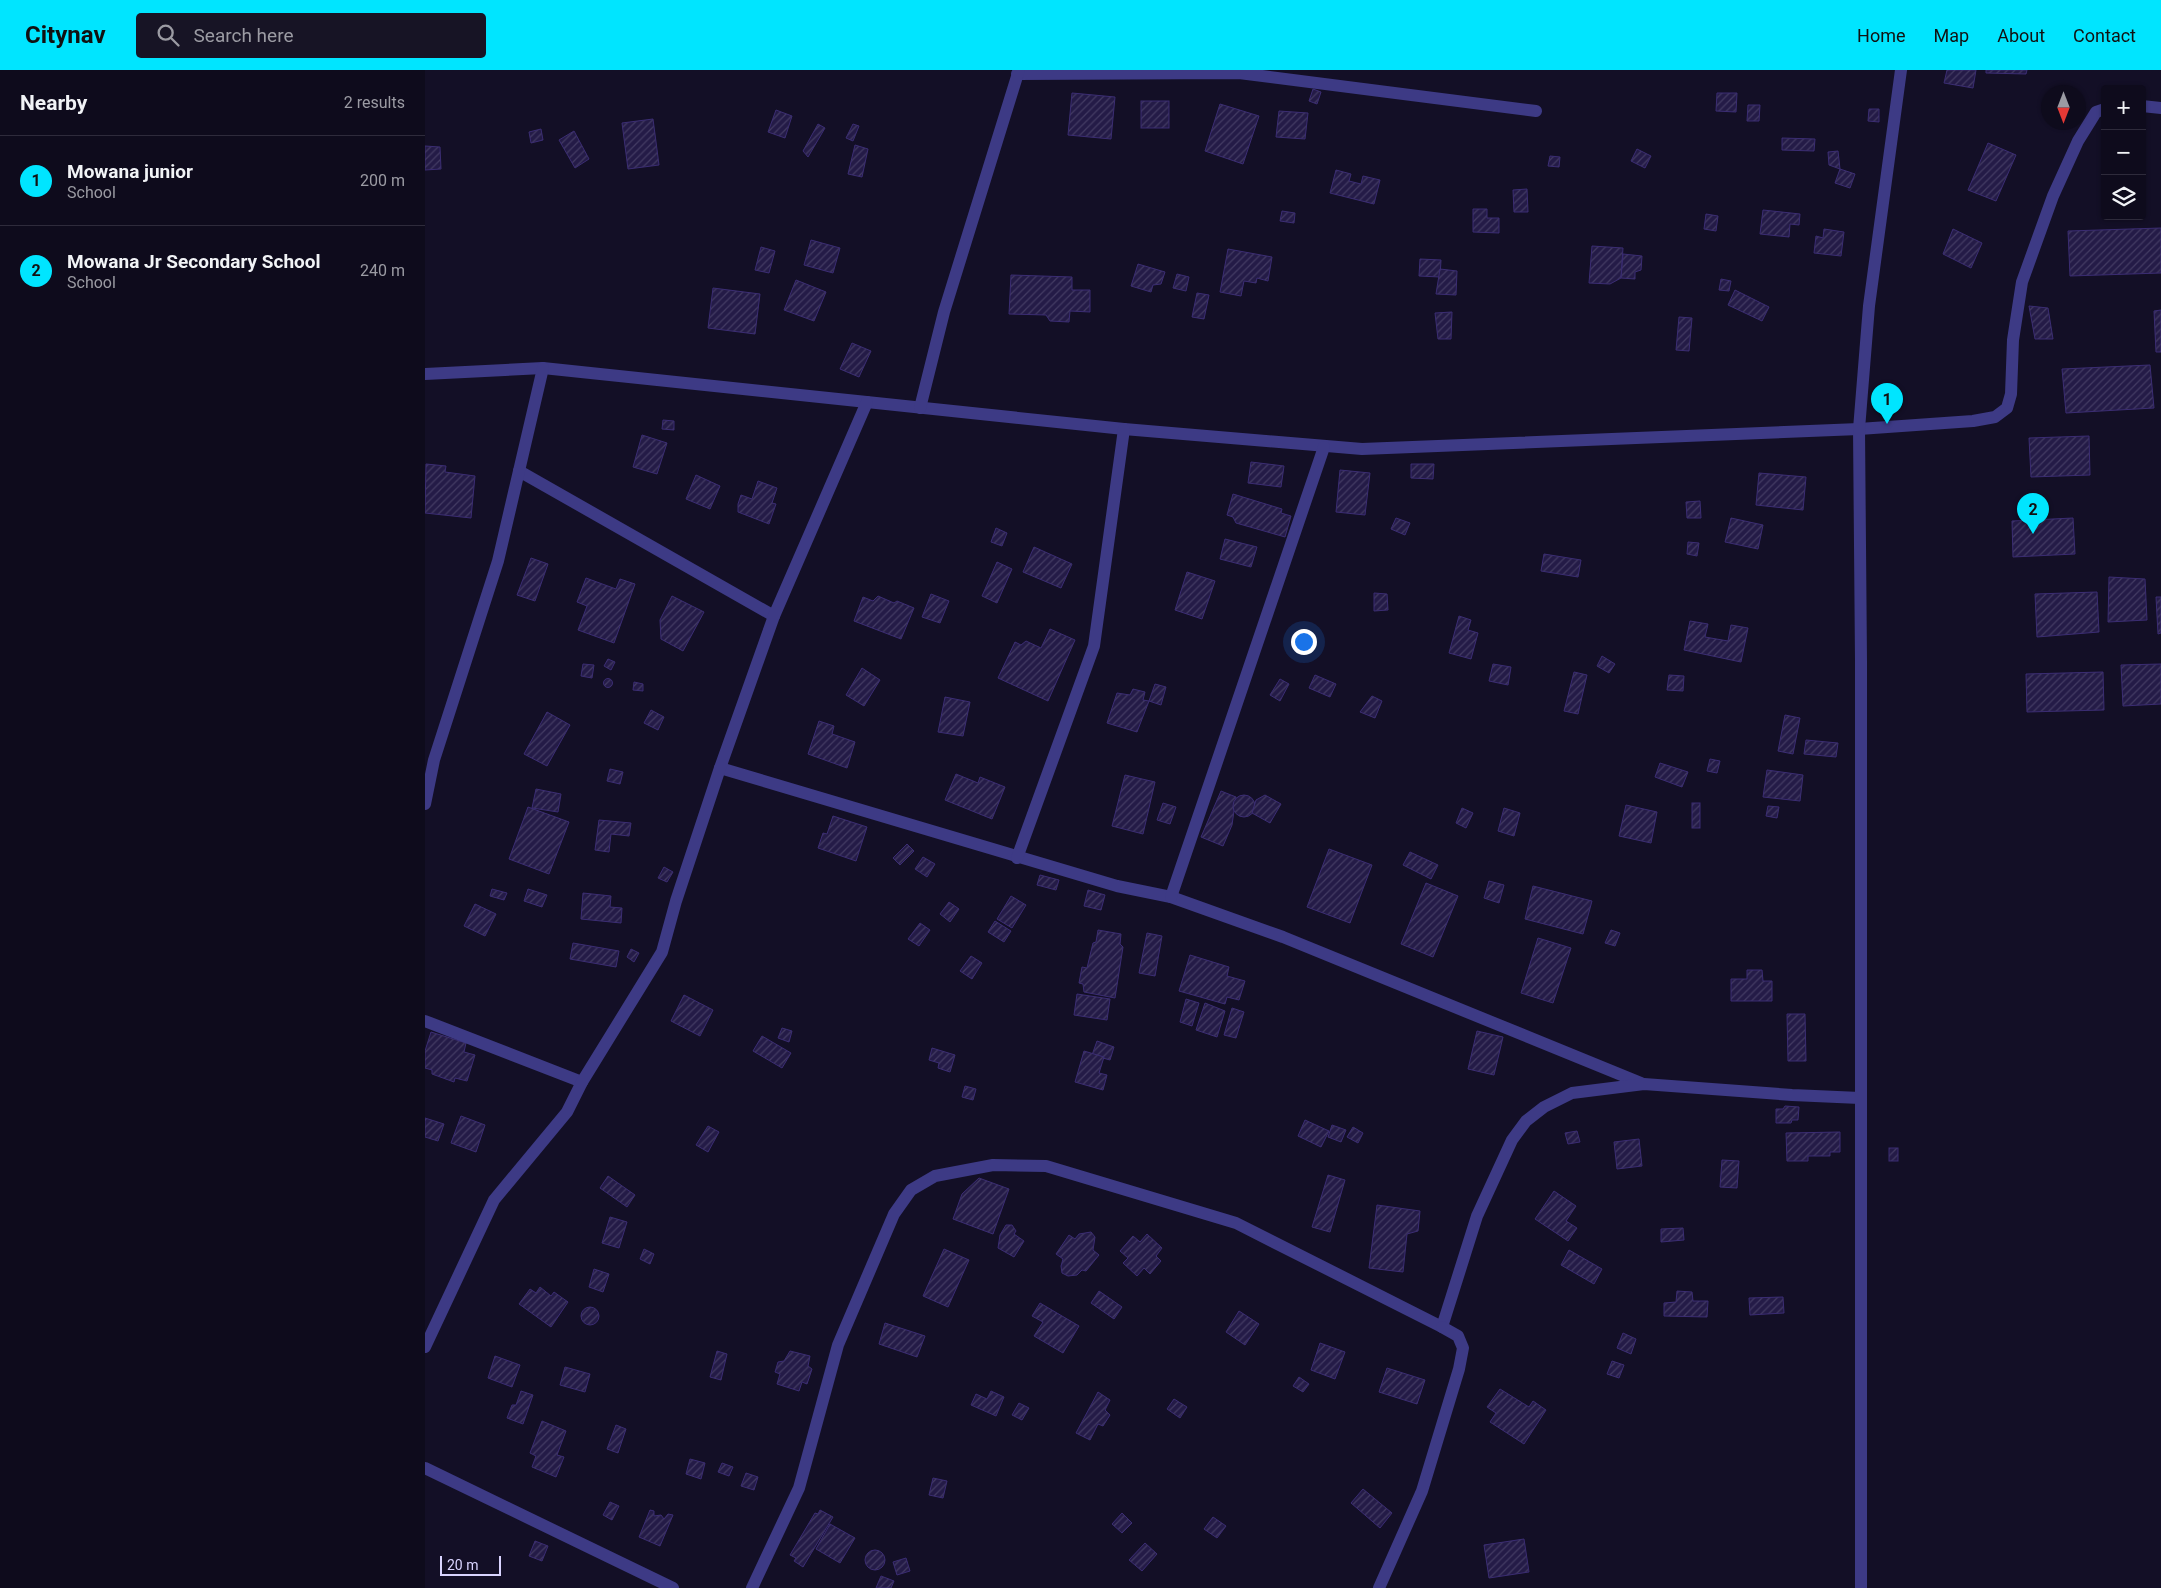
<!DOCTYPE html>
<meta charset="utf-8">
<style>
:root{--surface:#0e0b1c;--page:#171425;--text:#f1f3f6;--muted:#9b9ba3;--line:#2e2b3b;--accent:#00e5ff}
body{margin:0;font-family:Roboto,sans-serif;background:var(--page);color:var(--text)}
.controls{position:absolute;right:15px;top:15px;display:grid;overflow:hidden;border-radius:5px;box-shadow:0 1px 4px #0004}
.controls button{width:45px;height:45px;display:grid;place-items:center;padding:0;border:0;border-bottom:1px solid var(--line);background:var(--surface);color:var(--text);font:25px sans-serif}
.compass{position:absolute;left:1616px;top:15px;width:45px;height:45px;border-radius:50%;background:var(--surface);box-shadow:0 1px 4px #0004;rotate:180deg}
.scale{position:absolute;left:15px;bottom:12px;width:61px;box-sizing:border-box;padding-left:5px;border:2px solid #d9d4ff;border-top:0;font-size:14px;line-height:18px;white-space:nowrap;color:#d9d4ff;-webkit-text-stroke:4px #130f26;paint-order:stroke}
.you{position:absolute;left:878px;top:571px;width:18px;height:18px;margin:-12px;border:4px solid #fff;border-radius:50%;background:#1a73e8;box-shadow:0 0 0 8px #1a73e833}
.badge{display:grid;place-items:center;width:32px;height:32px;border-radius:50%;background:var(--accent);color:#111;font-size:16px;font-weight:700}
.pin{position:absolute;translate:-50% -41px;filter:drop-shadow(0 1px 2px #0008)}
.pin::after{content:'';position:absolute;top:26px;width:18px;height:15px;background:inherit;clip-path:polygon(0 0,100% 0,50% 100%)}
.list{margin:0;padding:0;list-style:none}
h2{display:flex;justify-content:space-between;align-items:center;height:65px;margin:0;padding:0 20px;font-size:21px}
h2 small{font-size:16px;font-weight:400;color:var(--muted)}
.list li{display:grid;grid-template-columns:32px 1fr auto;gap:15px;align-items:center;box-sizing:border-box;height:90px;padding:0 20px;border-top:1px solid var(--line)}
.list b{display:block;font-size:19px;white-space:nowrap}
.list p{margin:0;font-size:16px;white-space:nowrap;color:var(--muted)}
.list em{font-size:16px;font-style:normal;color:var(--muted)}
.icon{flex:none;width:28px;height:28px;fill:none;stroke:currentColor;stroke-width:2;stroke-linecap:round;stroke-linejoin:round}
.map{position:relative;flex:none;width:1736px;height:1518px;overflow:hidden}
header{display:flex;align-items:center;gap:30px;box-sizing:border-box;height:70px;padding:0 25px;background:var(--accent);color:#111}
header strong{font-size:24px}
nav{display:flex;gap:28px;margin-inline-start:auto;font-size:18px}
.search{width:350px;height:45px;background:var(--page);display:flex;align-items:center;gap:12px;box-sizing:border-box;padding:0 18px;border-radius:5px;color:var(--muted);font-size:19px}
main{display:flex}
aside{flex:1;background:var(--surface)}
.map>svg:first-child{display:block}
.building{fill:url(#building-hatch);stroke:#3b2d73}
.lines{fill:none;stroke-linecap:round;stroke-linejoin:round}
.lane{stroke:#3d3a85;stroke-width:12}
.street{stroke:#3d3a85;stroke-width:12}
</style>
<header>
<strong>Citynav</strong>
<div class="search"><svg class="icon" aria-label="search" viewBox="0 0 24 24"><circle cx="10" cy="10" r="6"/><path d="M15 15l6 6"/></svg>Search here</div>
<nav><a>Home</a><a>Map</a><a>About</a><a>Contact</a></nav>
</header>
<main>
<aside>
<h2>Nearby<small>2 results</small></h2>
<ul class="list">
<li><span class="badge">1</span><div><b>Mowana junior</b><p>School</p></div><em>200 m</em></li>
<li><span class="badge">2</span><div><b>Mowana Jr Secondary School</b><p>School</p></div><em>240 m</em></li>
</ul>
</aside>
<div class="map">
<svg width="1736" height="1518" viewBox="0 0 1736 1518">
<defs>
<pattern id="building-hatch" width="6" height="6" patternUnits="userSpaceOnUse" patternTransform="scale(1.25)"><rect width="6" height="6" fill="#241b47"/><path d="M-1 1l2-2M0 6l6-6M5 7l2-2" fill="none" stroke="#433b63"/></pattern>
</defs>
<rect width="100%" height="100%" fill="#130f26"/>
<g class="building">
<path d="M1522 0H1551L1548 18 1519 13Z"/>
<path d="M1561 0H1602L1601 4 1561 3Z"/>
<path d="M888 19 896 22 892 34 884 31Z"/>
<path d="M647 23 690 27 686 69 643 65Z"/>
<path d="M1292 23H1312L1311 42 1291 41Z"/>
<rect x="716" y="31" width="28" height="27"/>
<path d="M795 34 834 46 818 94 780 81Z"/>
<path d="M1323 35H1335L1334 51H1322Z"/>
<path d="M1444 39H1454V52L1443 51Z"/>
<path d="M351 40 367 46 360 68 343 62Z"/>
<path d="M854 41 883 43 880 69 851 67Z"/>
<path d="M228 49 234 95 203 99 197 53Z"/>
<path d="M393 54 400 58 383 87 378 81Z"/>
<path d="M428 54 434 56 428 71 421 68Z"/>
<path d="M116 59 118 70 106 73 104 62Z"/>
<path d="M149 61 164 89 150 98 134 70Z"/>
<path d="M1357 68 1390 69 1389 81 1357 80Z"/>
<path d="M1563 73 1591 85 1571 131 1543 120Z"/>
<path d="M430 75 443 79 437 107 423 104Z"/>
<path d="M0 76 15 77 16 99 0 100Z"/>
<path d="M1212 79 1226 86 1220 98 1206 91Z"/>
<path d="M1413 81 1415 99 1404 95 1403 82Z"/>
<path d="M1125 86 1135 87 1134 97 1123 96Z"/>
<path d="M1415 99 1430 104 1425 118 1410 113Z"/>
<path d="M911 100 926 104 924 111 936 114 938 106 955 110 949 134 905 123Z"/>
<path d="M1102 119 1103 142H1089L1088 120Z"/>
<path d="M1048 139H1062V148H1074V163L1048 162Z"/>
<path d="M1338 140 1375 144 1374 155 1365 154 1364 167 1335 164Z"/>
<path d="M857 141 870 143 869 153 855 151Z"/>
<path d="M1281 144 1293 146 1291 161 1279 159Z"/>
<path d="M1736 158V203L1645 206 1643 161Z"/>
<path d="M1399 159 1419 162 1416 186 1389 183 1391 166 1398 168Z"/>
<path d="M1528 159 1557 173 1546 198 1518 184Z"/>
<path d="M386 170 415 178 408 203 379 195Z"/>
<path d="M1167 176 1198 178 1196 208 1185 214 1164 213Z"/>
<path d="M336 177 350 181 344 203 330 200Z"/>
<path d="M803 179 847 187 843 211 832 208 831 213 819 211 816 226 795 222Z"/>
<path d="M1198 184 1217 186 1216 200 1210 202V209L1196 208Z"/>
<path d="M995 189 1016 190 1015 207 994 206Z"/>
<path d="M713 194 740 202 736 214 728 215 726 222 706 216Z"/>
<path d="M1015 199 1032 201 1031 225 1011 224Z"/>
<path d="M752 204 764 207 761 221 748 218Z"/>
<path d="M586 205 647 207V220H665V242L645 241 644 252 625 251 621 245 584 244Z"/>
<path d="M1296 209 1306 211 1304 221 1294 220Z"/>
<path d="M371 210 401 222 389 251 359 240Z"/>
<path d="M288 218 335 224 330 264 283 258Z"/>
<path d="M1310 220 1344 237 1337 251 1303 235Z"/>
<path d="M772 223 784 225 779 249 767 247Z"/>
<path d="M1604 236 1623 238 1628 269H1610Z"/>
<path d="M1736 240V282H1731L1729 241Z"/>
<path d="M1027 242 1026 269H1013L1010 243Z"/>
<path d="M1254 247 1267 248 1264 281 1251 280Z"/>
<path d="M427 273 446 281 434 307 415 299Z"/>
<path d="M1725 295 1729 338 1641 343 1637 299Z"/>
<path d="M238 350 249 351V360L237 359Z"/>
<path d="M217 365 242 373 232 404 208 397Z"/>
<path d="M1664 366 1665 405 1606 407 1604 368Z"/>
<path d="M826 392 859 396 856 417 823 413Z"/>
<path d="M1 394 21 396 20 402 50 406 46 448 0 443Z"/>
<path d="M986 394H1009L1008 409 986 408Z"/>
<path d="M915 400 945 403 940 445 911 442Z"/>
<path d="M1334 403 1381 407 1378 440 1331 435Z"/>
<path d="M271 405 295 416 285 439 261 429Z"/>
<path d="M333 411 352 418 347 433 351 434 344 454 313 442V434L316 425 327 429Z"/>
<path d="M808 424 857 439 856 443 866 446 860 467 811 453 808 447 802 445Z"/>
<path d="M1275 431 1276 448H1262L1261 432Z"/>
<path d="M971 448 985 453 980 465 966 459Z"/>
<path d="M1306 448 1338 455 1333 479 1300 472Z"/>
<path d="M1648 448 1650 484 1588 487 1587 451Z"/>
<path d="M571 458 582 463 577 476 566 472Z"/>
<path d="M800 469 832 477 826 497 795 489Z"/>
<path d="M1263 472 1274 473 1272 486 1262 484Z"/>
<path d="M609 477 647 494 636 518 598 502Z"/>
<path d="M1119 484 1156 490 1153 507 1116 501Z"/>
<path d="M106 488 123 494 110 531 92 525Z"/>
<path d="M572 492 587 499 572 533 557 526Z"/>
<path d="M762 502 790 511 777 549 750 540Z"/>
<path d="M1684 507 1720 509 1722 550 1683 552Z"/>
<path d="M161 508 191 519 195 509 210 514 189 573 153 560 162 536 152 532Z"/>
<path d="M1672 522 1674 562 1612 567 1610 524Z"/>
<path d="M949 523 962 524 963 540 949 541Z"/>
<path d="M506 524 524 531 515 553 497 547Z"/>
<path d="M247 526 279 542 258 581 236 569 235 550Z"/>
<path d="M453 526 469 533 472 531 489 538 476 569 429 551 438 527 448 531Z"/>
<path d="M1731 527H1736V563L1733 564Z"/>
<path d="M1034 546 1046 550 1043 560 1053 563 1046 589 1024 583Z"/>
<path d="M1265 551 1283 554 1280 567 1303 571 1306 555 1323 558 1316 592 1259 580Z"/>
<path d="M625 559 650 570 623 631 573 608 590 572 596 575 601 571 616 578Z"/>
<path d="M1177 586 1190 594 1184 603 1172 596Z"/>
<path d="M183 589 190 592 186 600 179 596Z"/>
<path d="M158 594 169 595 167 608 156 606Z"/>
<path d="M1068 594 1086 597 1083 615 1064 611Z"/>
<path d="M1736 594V634L1698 636 1696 595Z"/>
<path d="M437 598 455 610 439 636 421 625Z"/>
<path d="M1149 602 1162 605 1153 644 1139 641Z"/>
<path d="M1678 602 1679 640 1602 642 1601 604Z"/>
<path d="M890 605 911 614 905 627 884 618Z"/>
<path d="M1244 605 1259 606 1258 621 1242 620Z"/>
<circle cx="183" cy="613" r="4.5"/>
<path d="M855 609 864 614 855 631 845 625Z"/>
<path d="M209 612 218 614V621L208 620Z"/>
<path d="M730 614 741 617 736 635 724 631Z"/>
<path d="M708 619 720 622 718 630 724 631 712 662 682 653 692 623 705 625Z"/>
<path d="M947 626 957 631 950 648 935 642Z"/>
<path d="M520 627 545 632 538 666 513 662Z"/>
<path d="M226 640 239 647 233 660 219 653Z"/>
<path d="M122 642 145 655 122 696 99 684Z"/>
<path d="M1360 645 1375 648 1368 684 1353 681Z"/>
<path d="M394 651 409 656 407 664 430 672 422 698 383 684Z"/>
<path d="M1381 670 1413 673 1411 687 1379 684Z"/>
<path d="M1285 689 1295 691 1292 703 1282 701Z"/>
<path d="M1235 693 1263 702 1257 717 1230 707Z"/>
<path d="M185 699 198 702 195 714 182 711Z"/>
<path d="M1342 700 1378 705 1375 731 1338 727Z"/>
<path d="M531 704 553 713 555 707 580 717 567 749 520 730Z"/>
<path d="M700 705 730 712 718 764 687 756Z"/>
<path d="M111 719 136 724 133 742 107 738Z"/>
<path d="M796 721 811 727 807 755 798 776 776 767Z"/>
<circle cx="819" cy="736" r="11"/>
<path d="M840 725 856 734 845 753 827 743 831 730Z"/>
<path d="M738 733 751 737 745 754 732 750Z"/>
<rect x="1267" y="733" width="8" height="25"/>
<path d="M1201 735 1232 742 1226 773 1194 766Z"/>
<path d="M1343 736 1354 737 1352 748 1341 746Z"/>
<path d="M103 737 144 752 124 804 84 789Z"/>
<path d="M1037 738 1048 743 1041 758 1031 753Z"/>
<path d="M1079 738 1095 743 1089 766 1073 761Z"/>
<path d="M408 746 442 757 431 791 393 778 398 763 402 764Z"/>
<path d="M174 750 206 753 204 766 186 764 184 782 170 780Z"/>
<path d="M482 774 489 781 475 795 468 788Z"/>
<path d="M904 779 947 795 925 853 882 837Z"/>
<path d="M985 782 1013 795 1006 809 978 795Z"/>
<path d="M498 787 510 794 502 807 490 799Z"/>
<path d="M239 797 248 802 242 812 233 808Z"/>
<path d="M615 805 634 810 631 820 612 815Z"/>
<path d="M1064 811 1079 815 1074 833 1059 828Z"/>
<path d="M1001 813 1033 826 1008 887 976 874Z"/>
<path d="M1108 816 1167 831 1158 864 1100 849Z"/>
<path d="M67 819 82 823 79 830 65 826Z"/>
<path d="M103 819 122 825 117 837 99 831Z"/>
<path d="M663 820 680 825 676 840 659 836Z"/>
<path d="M158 823 186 826 185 837 197 838 196 853 156 849Z"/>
<path d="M586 826 601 835 587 858 572 849Z"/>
<path d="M524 832 534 839 525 852 515 844Z"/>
<path d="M50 834 71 844 60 866 39 856Z"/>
<path d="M570 851 586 861 579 872 563 862Z"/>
<path d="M495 853 505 860 494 876 483 869Z"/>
<path d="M673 860 696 864 695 874 698 877 690 928 659 922 658 914 654 913 657 897 662 898 668 873 671 872Z"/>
<path d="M1186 860 1195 863 1190 876 1180 873Z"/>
<path d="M722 863 737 866 730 906 714 903Z"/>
<path d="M1113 868 1146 878 1128 933 1096 923Z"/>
<path d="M148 873 194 881 191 897 145 889Z"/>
<path d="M206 879 214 883 209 892 202 887Z"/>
<path d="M765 885 804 897 802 906 820 911 814 930 802 927 800 934 754 921Z"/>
<path d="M546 886 557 893 547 909 535 901Z"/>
<path d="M1322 900H1337L1338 911H1347V931H1306V909H1322Z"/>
<path d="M652 924 685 929 682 950 649 945Z"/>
<path d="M259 925 288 940 275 966 246 951Z"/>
<path d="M761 929 774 933 767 956 755 952Z"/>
<path d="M780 933 800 941 792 967 771 960Z"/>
<path d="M807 938 819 942 811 968 799 965Z"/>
<path d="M1362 944H1380L1381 991H1363Z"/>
<path d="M357 958 367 961 364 972 353 968Z"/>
<path d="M1052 961 1078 967 1069 1005 1043 999Z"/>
<path d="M6 962 41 973 39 982 50 985 42 1011 30 1008 29 1012 7 1004V1000L0 998V981Z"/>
<path d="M337 966 366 983 357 998 328 981Z"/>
<path d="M672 971 689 977 685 990 667 985Z"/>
<path d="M507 978 530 985 525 1002 513 998 514 993 504 990Z"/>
<path d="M659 981 679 987 674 1003 682 1005 678 1020 650 1012Z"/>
<path d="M540 1016 551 1019 548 1030 537 1027Z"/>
<path d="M1360 1036 1374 1037 1373 1050H1367L1366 1053H1351V1039H1358Z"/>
<path d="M36 1046 60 1055 51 1082 26 1073Z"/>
<path d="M0 1048 19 1054 13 1071 0 1067Z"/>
<path d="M880 1050 904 1061 896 1077 873 1066Z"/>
<path d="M907 1055 921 1060 916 1072 903 1067Z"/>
<path d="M283 1056 294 1062 283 1082 271 1075Z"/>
<path d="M928 1057 938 1063 933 1073 922 1067Z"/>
<path d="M1152 1061 1155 1072 1143 1074 1140 1063Z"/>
<path d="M1415 1062V1082H1405V1086H1383V1091H1362L1361 1063Z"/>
<path d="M1214 1069 1217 1096 1192 1099 1189 1072Z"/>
<rect x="1464" y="1078" width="9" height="13"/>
<path d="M1297 1090 1314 1091 1312 1118 1295 1117Z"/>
<path d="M903 1105 920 1110 905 1162 887 1157Z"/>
<path d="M183 1106 210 1125 202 1137 175 1118Z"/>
<path d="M554 1108 584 1119 568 1164 528 1149 537 1124Z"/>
<path d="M1129 1121 1151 1136 1141 1151 1152 1158 1143 1171 1110 1149Z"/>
<path d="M952 1135 995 1141 993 1161 982 1164 978 1202 944 1198Z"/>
<path d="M185 1147 202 1152 194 1178 177 1173Z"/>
<path d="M581 1155H587L591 1161 589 1164 599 1171 589 1187 573 1178 575 1165Z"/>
<path d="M1258 1158 1259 1170 1236 1172V1159Z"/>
<path d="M666 1162 670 1167 668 1180 674 1185 661 1201 657 1200 652 1205 643 1206 637 1203 636 1196 638 1189 631 1184 644 1165 650 1169 654 1164Z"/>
<path d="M722 1164 737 1178 731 1186 736 1191 725 1204 719 1198 712 1206 698 1193 703 1188 695 1181 708 1166 715 1172Z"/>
<path d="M219 1179 229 1184 225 1194 215 1189Z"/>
<path d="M519 1179 544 1190 523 1237 498 1226Z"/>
<path d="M1144 1180 1177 1199 1169 1214 1136 1195Z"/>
<path d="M169 1199 184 1204 178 1222 164 1217Z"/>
<path d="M115 1217 126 1226 129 1222 143 1232 126 1257 94 1234 105 1219 111 1223Z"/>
<path d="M674 1221 697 1237 689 1249 666 1233Z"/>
<path d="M1252 1221 1267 1222 1268 1231H1283L1282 1247 1239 1246V1233L1251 1232Z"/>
<path d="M1358 1227 1359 1243 1325 1245 1324 1228Z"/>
<path d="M615 1233 654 1256 638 1283 609 1266 618 1252 607 1246Z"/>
<circle cx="165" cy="1246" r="9"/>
<path d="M814 1241 834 1254 820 1275 801 1262Z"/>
<path d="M460 1253 500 1266 492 1287 454 1274Z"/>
<path d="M1198 1263 1211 1269 1206 1284 1192 1278Z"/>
<path d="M895 1273 920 1282 910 1309 886 1300Z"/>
<path d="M292 1281 302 1284 296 1310 285 1307Z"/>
<path d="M365 1281 385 1286 383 1296 387 1299 382 1314 377 1312 374 1321 352 1314 355 1304 350 1302 353 1292 359 1291Z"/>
<path d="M70 1286 95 1295 87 1317 63 1308Z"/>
<path d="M1187 1291 1199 1295 1194 1308 1182 1304Z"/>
<path d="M140 1297 165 1304 160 1322 135 1315Z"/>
<path d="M962 1298 1000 1310 992 1334 954 1322Z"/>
<path d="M874 1307 884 1314 878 1322 868 1316Z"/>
<path d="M1075 1319 1104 1337 1108 1331 1121 1340 1099 1374 1065 1352 1071 1343 1062 1337Z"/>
<path d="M96 1321 108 1325 98 1354 82 1348 87 1335H91Z"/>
<path d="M566 1321 579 1327 571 1346 546 1335 551 1324 562 1329Z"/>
<path d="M673 1322 685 1330 680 1340 685 1345 678 1356 673 1354 665 1370 651 1363Z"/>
<path d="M749 1329 762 1337 755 1348 742 1339Z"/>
<path d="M594 1333 604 1338 597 1350 587 1345Z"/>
<path d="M117 1351 141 1361 132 1385 139 1387 131 1407 107 1397 111 1386 105 1383Z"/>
<path d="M191 1355 201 1359 193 1383 182 1379Z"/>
<path d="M265 1389 280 1393 276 1409 261 1404Z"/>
<path d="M297 1393 308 1397 304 1406 293 1402Z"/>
<path d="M321 1403 333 1407 329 1420 316 1416Z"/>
<path d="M508 1408 522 1411 518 1428 504 1425Z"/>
<path d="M938 1419 967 1443 955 1458 926 1433Z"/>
<path d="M185 1432 194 1436 187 1450 178 1445Z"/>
<path d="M225 1440 229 1441V1446L236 1445 239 1449 243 1444 248 1445 235 1476 214 1467Z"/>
<path d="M395 1440 408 1447 378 1497 369 1491 371 1488 365 1485 390 1443 393 1444Z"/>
<path d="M697 1443 707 1453 697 1463 687 1454Z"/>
<path d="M788 1447 801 1456 792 1468 779 1459Z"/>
<path d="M405 1454 430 1468 415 1493 391 1479Z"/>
<path d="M1099 1469 1104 1502 1064 1508 1059 1475Z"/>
<path d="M110 1471 123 1476 117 1491 104 1486Z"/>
<path d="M720 1473 732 1484 717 1501 704 1490Z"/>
<circle cx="450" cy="1490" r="10"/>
<path d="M481 1488 485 1501 472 1505 468 1492Z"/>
<path d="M456 1506 469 1511 466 1518H451Z"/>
</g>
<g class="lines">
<g class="lane">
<path d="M1717 36 1736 38"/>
<path d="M1434 359 1548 351 1570 347 1582 338 1586 324 1588 270 1597 212 1628 126 1653 71 1671 42 1680 39"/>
</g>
<g class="street">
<path d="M592 4 814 3 1111 41"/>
<path d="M0 304 118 298 699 359 937 379 1434 359"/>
<path d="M495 338 519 242 594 0"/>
<path d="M94 401 349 546"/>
<path d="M295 698 692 816 746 827 858 867 1216 1013"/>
<path d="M0 734 9 690 73 491 118 298"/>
<path d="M592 788 669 576 699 359"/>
<path d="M746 827 899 377"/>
<path d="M0 951 157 1012"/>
<path d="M0 1277 69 1130 142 1042 157 1012 237 882 251 831 295 698 349 546 442 332"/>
<path d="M0 1398 248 1518"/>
<path d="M327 1518 374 1418 413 1275 469 1144 486 1120 510 1106 568 1095 621 1096 811 1153 1017 1257 1052 1146 1087 1070 1101 1051 1119 1037 1147 1023 1219 1014 1367 1025 1435 1028"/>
<path d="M954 1518 997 1421 1034 1299 1038 1278 1033 1266 1017 1257"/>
<path d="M1436 1518V591L1434 359 1444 236 1476 0"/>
</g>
</g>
</svg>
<div class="controls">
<button>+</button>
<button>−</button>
<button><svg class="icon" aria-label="layers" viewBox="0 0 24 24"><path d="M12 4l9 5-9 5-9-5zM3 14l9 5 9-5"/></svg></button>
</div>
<svg class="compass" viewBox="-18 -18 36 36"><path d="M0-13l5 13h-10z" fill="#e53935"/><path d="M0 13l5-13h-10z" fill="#9b9ba3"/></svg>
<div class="scale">20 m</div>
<div class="you"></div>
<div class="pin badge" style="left:1462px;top:354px">1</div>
<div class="pin badge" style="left:1608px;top:464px">2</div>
</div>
</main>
